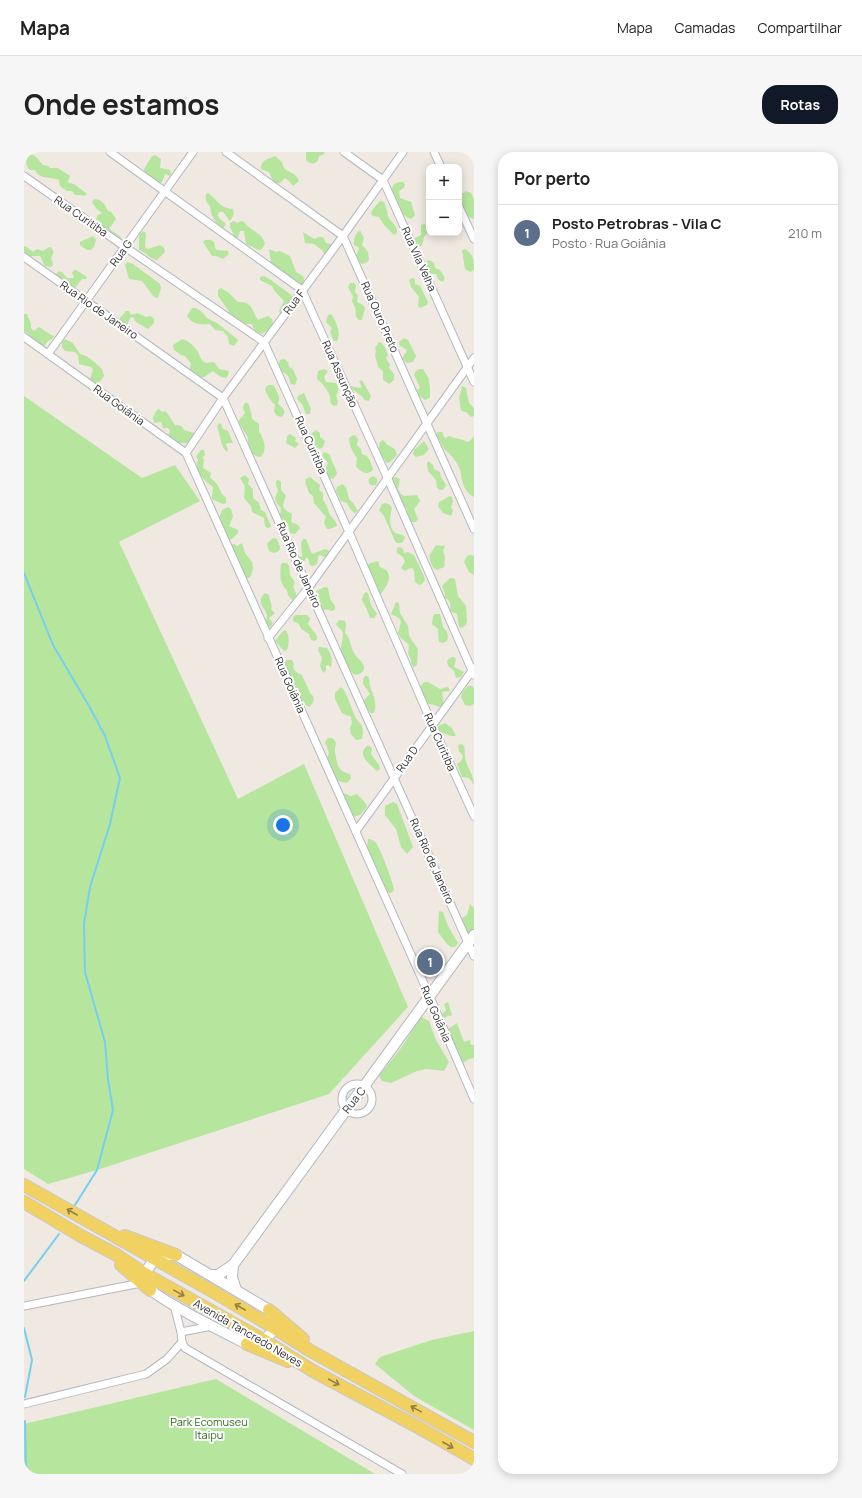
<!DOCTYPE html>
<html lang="pt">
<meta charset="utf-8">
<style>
:root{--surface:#fff;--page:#f6f6f6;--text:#222;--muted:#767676;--line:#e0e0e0;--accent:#111827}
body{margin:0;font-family:Manrope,sans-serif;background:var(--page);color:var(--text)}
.controls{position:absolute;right:12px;top:12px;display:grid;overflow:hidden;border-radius:8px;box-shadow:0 2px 10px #0003}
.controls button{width:36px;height:36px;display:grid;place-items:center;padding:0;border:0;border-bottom:1px solid var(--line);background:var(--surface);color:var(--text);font:20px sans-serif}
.you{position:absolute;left:259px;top:673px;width:14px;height:14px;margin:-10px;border:3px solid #fff;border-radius:50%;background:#1a73e8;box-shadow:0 0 0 6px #1a73e833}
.badge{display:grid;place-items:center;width:26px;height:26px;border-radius:50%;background:var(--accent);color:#fff;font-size:13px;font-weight:700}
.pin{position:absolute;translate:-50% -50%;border:2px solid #fff;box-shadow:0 1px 4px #0006}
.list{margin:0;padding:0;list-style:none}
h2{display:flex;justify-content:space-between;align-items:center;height:52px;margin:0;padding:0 16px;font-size:17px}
h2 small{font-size:13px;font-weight:400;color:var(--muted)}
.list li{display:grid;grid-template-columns:26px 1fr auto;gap:12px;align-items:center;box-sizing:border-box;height:56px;padding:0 16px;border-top:1px solid var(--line)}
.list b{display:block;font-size:15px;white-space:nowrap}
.list p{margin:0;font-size:13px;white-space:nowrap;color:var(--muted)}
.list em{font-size:13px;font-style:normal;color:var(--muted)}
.map{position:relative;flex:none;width:450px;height:1322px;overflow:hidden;border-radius:16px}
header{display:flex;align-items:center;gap:24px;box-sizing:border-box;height:56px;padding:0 20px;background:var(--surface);border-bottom:1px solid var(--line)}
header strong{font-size:19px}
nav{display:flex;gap:22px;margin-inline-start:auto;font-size:14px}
.intro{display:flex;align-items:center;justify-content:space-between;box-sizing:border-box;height:96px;padding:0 24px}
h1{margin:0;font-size:28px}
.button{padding:10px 18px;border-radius:16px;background:var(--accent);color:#fff;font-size:14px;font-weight:700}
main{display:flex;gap:24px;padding:0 24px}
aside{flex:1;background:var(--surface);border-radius:16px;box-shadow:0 2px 10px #0003}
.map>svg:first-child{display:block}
.green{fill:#b6e59e}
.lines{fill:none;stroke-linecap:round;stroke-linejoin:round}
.stream{stroke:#75cff0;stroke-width:2}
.street-casing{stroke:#b4b7c1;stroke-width:9}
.secondary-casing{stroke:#b4b7c1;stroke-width:12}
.primary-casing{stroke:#c9c9c9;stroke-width:14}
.street{stroke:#fff;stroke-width:7}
.secondary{stroke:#fff;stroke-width:10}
.primary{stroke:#f2d163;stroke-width:12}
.oneway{stroke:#908048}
.labels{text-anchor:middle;stroke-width:4;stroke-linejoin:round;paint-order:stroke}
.street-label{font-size:11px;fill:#2e2e2e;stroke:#fff}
.park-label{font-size:11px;fill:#2c6e1b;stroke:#fff}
</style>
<header>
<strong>Mapa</strong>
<nav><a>Mapa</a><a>Camadas</a><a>Compartilhar</a></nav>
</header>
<div class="intro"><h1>Onde estamos</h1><a class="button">Rotas</a></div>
<main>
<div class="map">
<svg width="450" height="1322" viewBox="0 0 450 1322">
<rect width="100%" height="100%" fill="#efe9e1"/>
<g class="green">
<path d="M282 0H301L299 3 295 4C294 12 288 14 282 8Z"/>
<path d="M7 2 11 4 19 13 24 14 26 16H34L46 24 44 29 45 31 50 32 63 42 60 44 56 43H51L48 39H43L36 34 35 28C25 24 16 28 11 18H6C1 13 2 9 4 3Z"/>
<path d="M131 3 137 7 136 16 146 18 147 22 146 24 141 22 138 30 135 31 130 29 119 19 128 4Z"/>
<path d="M251 4 258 10C260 21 266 18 271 23 273 25 274 27 275 29L269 34 265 29 261 26 256 31H252L249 29 245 20 237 17C237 7 245 7 251 4Z"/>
<path d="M375 30H379L381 32 380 36 375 39 376 46 387 50 391 63 387 67C378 64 376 56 369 50L368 36 370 32Z"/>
<path d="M442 39 447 41 450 47V67L443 65 435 49 436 43Z"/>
<path d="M184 41C194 48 195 56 209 57L210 61 208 66 206 69 199 60H195L194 63 195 66 202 72 199 77C191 70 187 65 186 54 182 50 181 48 182 42Z"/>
<path d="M71 47C79 48 81 53 84 59L87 60 92 67 85 77 97 85V87L95 88 73 71 72 67 74 63 78 61 72 56 68 50 69 48Z"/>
<path d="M356 49 360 50C362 55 363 59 364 64 366 70 374 73 373 81L370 83 360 73 355 65 349 64 347 62 349 57Z"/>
<path d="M210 69 213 71 217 69 220 70C225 78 239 81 241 92L237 98H234L222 92 220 79H216L214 86H211L206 75V71Z"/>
<path d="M400 72 403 74 404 80 400 85 398 93 394 96 390 91 391 86 397 83V73Z"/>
<path d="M336 78 340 86 338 93 344 100 345 108 342 111 338 112 335 109 332 104 335 97 334 95 330 93C329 87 331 82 336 78Z"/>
<path d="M119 79 122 81 121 95 124 97 136 93 140 96 141 100 133 108C125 107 122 100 115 98V83Z"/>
<path d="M279 80 290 87 295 85H299L302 91 307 92 308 95 303 102H300L299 99 290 92 281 91Z"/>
<path d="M69 84 72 88 70 95 67 98H63L56 93V90Z"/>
<path d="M181 88H187L190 90 191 96 193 98 204 99 205 102 199 107 192 104H188L179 90Z"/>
<path d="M0 94 3 95 9 100 13 97 19 99 25 95H27C30 99 30 102 27 106L29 112 28 115 21 114 16 104H6L0 101Z"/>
<path d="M245 97 252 100 256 99 266 104 272 120C279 123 283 127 278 134L264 126 260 120 247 111Z"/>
<path d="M441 97C450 103 450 108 450 118L446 120 441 117 438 98Z"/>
<path d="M405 108 410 111 411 116 416 118 421 126 419 130 415 128 412 122H403L399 111Z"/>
<path d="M103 110 109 112 136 132 137 136 134 146 130 145 118 129 105 127 101 113Z"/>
<path d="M50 118H52L63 125 62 127H58L51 136H47L30 124 35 119 39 121 43 126H50L48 121Z"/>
<path d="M240 124 247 128 270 145 257 163 255 159 260 149C256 144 250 140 248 134L236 128V125Z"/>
<path d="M388 126 391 127V132L396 134 404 150 403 153 396 156 394 154 395 145 387 135 385 128Z"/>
<path d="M326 131H330L332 133 331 140 334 144 333 150 339 153 341 156 338 168H335L332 165 331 155 328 149 329 144 324 135Z"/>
<path d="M197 136 205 141 214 150C230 150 228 160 234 168L244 164 248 167 249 171 245 178 238 182C233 180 229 178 228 172H221L217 169 212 170 206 165 204 158 194 144V138Z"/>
<path d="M168 156H172L177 159 183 166 193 171 214 188 210 194 205 192 204 185 199 179 191 178 186 172C176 173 169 173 163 164Z"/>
<path d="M102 159H105L107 163 113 161 122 165 127 164 130 167V171L124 177 112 170 109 165 106 166 103 174 96 171V166Z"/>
<path d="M0 162H3L7 172V176L10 179 15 175C21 178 24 182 30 184L28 187 24 189 20 194C13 194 7 187 4 181L0 180Z"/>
<path d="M307 162C311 167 318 182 313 189H310L306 180 308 176 302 170 304 163Z"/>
<path d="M380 186 384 188 392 204 389 210 383 211 378 207 383 198 375 193V190Z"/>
<path d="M41 187 49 191 56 202C65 204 71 211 78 217L80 224C76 230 75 232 68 230L66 227 69 218 67 215 55 212 54 203 51 200 41 199 38 195V190Z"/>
<path d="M158 187C164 188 171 195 174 200 177 205 176 208 182 211L190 210 195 217 205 219 204 223 202 226 197 225 189 219 180 225H173L165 220 167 212 161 204 157 203 150 198 149 193Z"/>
<path d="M355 190C361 192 362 198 364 203L362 206 366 213 365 216 370 222V228L365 232 359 228V219L354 215 351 203 352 199 351 196Z"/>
<path d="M260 207 264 210 265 215 269 217 273 227 271 233 267 232C265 229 266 226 263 223 260 219 256 220 253 216L256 208Z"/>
<path d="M300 217 304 219 300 225 302 230 312 231C315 236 315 238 312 244L314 249 313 253 310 254C304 251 308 248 305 242 303 237 298 231 293 227L294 219Z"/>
<path d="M395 217H399L405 227 406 238V245L404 247 401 248 395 244 393 239 396 235 390 223 391 220Z"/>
<path d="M338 228 347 244 345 249 340 248 339 245 328 237 327 234 335 236 338 235 335 229Z"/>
<path d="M245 233H249C251 235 255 243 255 246 255 248 254 250 254 252 259 256 262 258 259 264L257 265 253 264 250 259 251 253C246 248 244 244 241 238L242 235Z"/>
<path d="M438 234 442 236 445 251 450 256V264L447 265 442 260H440L437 258 435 246Z"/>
<path d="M280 241 287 257 286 262H282L278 252 273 247 275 243Z"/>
<path d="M0 244 118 326 151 313 176 349 95 390 214 647 280 612 384 855 305 942 73 1018 24 1032 0 1017Z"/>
<path d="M221 251H224C226 255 228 262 228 267L235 272V280C240 286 244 300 236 305 226 304 223 293 224 285 220 280 218 276 215 271V268L221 261C219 257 218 255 221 251Z"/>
<path d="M135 257 138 260 141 259C144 261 148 269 151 273 157 273 158 274 160 278L170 281 169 288 164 291H155L153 289 144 284 146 278 144 276H139L137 270 130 271 129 266 132 259Z"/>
<path d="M195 271 197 272 199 277 204 279 209 291H203L202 293 204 297 203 300C196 295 197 283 193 275Z"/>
<path d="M292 278 296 281V285L301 289 299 295 296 297C291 296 286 288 286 283Z"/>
<path d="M414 280H418L420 285 422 286 425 284C432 287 437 286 443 290L446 289 450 284V345C441 340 438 332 437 322 436 313 427 302 420 297 418 291 414 288 412 282Z"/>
<path d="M266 282 272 286 271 289 275 292 271 296 262 291 263 284Z"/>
<path d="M329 283 332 284 334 287 333 293 337 297 338 302C346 304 347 311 349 318 343 324 338 320 332 315L333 306C329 301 325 293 325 286Z"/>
<path d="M359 288 364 293 371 297 373 303 366 310 363 311 354 299 356 290Z"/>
<path d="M400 289 405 297 400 303 392 305 389 302 390 298Z"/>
<path d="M177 298H180L181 303 178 306 180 307 179 316 187 321 186 325 193 332 198 342 202 346V351L199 352 188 347 189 335C181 329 169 319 174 308L172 304Z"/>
<path d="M301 300 306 303C307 310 312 315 313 322L309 327 303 326C300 317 301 318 304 311L299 305 298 302Z"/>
<path d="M404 309 409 313 410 317 416 320 417 325 422 333 419 338H416L413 336 412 328 404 319 403 311Z"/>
<path d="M221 323 225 327 224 332 229 337V346L235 351 237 358 241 360 247 374V375L243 376 241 374 240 366 228 360 227 354 220 346 221 334 216 326Z"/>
<circle cx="349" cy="329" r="4.5"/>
<path d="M286 325 296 333 295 338 299 341V348C304 354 303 356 306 363 309 367 312 368 313 374L306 377H303L300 371 302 365 290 351 289 344 285 341 281 330 282 327Z"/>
<path d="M372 325 376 327 374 337 377 342 380 344 393 343 396 349 390 357 394 367 392 370H387L383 365V357L379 354 367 333 368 326Z"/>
<path d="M254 328 257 330V338L261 342 262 344C258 355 257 356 268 362L267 370 274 373 276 376 271 382 266 381 264 372 256 364 257 356C251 350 249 347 254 339L252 332V329Z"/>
<path d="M318 332 322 335 325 347 329 351 334 359 331 361 327 358 323 351 317 349 312 339 313 335Z"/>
<path d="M426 344 428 345 429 350 427 355 429 359 427 364 419 361 414 354 415 350Z"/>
<path d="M362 351 366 353 368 356C366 363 364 377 372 381 376 383 378 382 381 385L378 391H373L371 389 360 364 355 358 358 352Z"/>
<path d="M204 355 207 357 209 364 205 374 214 378V381L208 387 205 388 200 384V376L195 367 198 358Z"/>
<path d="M249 386 253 387 256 395 255 399 250 401 245 399 243 392Z"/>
<path d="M279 387H282L288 402 301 397 304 398 305 400 301 405 296 403 294 404C293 410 295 413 288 414L286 413 284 406H282L278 413 273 407 278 404 277 391Z"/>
<path d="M218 391 221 401 228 410 229 416 227 424 225 426H222L220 423 207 393 210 392 213 394Z"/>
<path d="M412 393 418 394 420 393 421 395 419 398 421 406 420 415 413 418C407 416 407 410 405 404Z"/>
<path d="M376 395 379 397 380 401 384 400 390 403 400 424 401 428 398 432 395 433 391 430 390 419 388 416 384 417 381 419 377 416 381 410 379 405 373 401V396Z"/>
<path d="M447 403 450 404V423L445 420 440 410 443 404Z"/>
<path d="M354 409 356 415 362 418C369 425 362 435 357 442H354L342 414 347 411Z"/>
<path d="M258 411H263L265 414 266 423 271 430 269 435C272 440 274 444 269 448L267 447 264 443 263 438C255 432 256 422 257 412Z"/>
<path d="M426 426H429L431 427 434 444 442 454 443 470 441 474 438 476 435 475 433 462 426 459C427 453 427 448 421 446V442L418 434Z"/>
<path d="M301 435 304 436 306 447 311 454V457L308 459 302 457 298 459 294 452 296 447 292 441V439Z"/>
<path d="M342 440 344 441 347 453 353 462 350 466H346C346 464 339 449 338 448L339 443Z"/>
<path d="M241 441 245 443C245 448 249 452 247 457L251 461 245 466 249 471 246 476 242 470C242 469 243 464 243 463 241 455 231 451 241 441Z"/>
<path d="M372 450 375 451 376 461 384 474 385 484 394 497 393 513 390 515 387 512V507L384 502 385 493 377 486 374 481 377 470 375 466 367 462Z"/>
<path d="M411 462H416L419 475 423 480 424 485 423 489 419 491 415 490 414 477 408 472 409 464Z"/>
<path d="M271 463H283L286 466 284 472 293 484V487L291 489 287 488 285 482 277 477 275 472 269 469V465Z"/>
<path d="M315 468 321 469 322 472 321 481C327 487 326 494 330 501 332 506 341 510 340 517 339 521 335 522 332 523 324 520 317 510 316 501 316 495 319 489 319 482 319 477 314 476 312 472Z"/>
<path d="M261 478C266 482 265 493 263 498L260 499 251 489 258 480Z"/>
<path d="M295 495 303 496C307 501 309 508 307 515L304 513 302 514V519L299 521 296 514 298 506 294 498Z"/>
<path d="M427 505H430L432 507 430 515 440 520 437 525 432 526 430 519 424 514 423 509Z"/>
<path d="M263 508H268L270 512 269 516 272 520 278 523 286 541 289 544 290 548 288 552 285 555 276 550 271 532 263 520 260 510Z"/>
<path d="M341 524H344C346 528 345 531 346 534 349 543 354 552 350 561H347L341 554 340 548 346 542 339 532V527Z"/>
<path d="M400 530H404L416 537 423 535 425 536 426 539 418 540 420 553 415 555C410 552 406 553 401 550L396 535Z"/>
<path d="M444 534H448L450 536V552L446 554 441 553 437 545 438 541Z"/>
<path d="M317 535C323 540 327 556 331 564 332 568 336 570 338 574 339 579 339 583 338 587L332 588 327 582 326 576 328 571 327 565 318 561 311 547V541Z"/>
<path d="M421 571 428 576 432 584H427L419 581 415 584 413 574Z"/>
<path d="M304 586H308C315 591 310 593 311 600 312 605 313 615 317 618 319 620 323 621 326 622L327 626 323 631 314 629 302 609 305 601 301 590Z"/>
<path d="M437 592 439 593C442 597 440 600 441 605 442 615 450 622 450 633L445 626 438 625 433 612 437 609 439 604 435 599 434 593Z"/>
<path d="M343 594H345L348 596 347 602 355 613 356 617 353 619C346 612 332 603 343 594Z"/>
<path d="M319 641 327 644 333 642 342 652 343 655 336 663 329 665C325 660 326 654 320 649Z"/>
<path d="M369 650 373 652 389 695 383 702 377 695 372 677 361 663V654Z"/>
<path d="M344 687C347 687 350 688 352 691 357 698 369 730 370 738L367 741 362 740 343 696Z"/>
<path d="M446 752 450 756V778L448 781 443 782 437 767 443 763Z"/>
<path d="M415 759 419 760 424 774 434 791 431 795H427L423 792 414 780Z"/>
<path d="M424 850 428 863 416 867V864L422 858 420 852Z"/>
<path d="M397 865 405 869 411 886 425 910 420 919 402 917 393 919 367 931 358 929 355 924 377 896Z"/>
<path d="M433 871 440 890 446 888 447 893H450V906L445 907 436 913 421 879Z"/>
<path d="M450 1179V1278L390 1244 351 1212 356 1205 408 1188Z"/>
<path d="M192 1227 351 1322H0V1272Z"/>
</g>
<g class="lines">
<g class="stream">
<path d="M0 421 29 493 65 554 81 584 96 626 86 672 66 735 60 772 61 820 81 890 84 928 89 958 73 1018 51 1053"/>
<path d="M0 1129 35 1082"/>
<path d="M0 1176 8 1208 1 1245"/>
<path d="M1 1269 2 1322"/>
</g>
<g class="street-casing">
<g id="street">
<path d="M86 0 278 138 363 325 450 523"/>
<path d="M202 0 319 84 450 377"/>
<path d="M320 0 359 28 450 230"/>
<path d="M410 0 417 15"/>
<path d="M0 24 101 95 240 190 325 380 408 572 450 664"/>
<path d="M435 55 450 87"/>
<path d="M0 105 199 246 450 804"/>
<path d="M0 185 162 301 406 845 450 947"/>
<path d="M24 202 169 0"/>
<path d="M162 301 199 246 319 84 379 0"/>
<path d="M244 486 285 435 450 206"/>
<path d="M332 679 450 516"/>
<circle cx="333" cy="947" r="15"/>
<path d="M150 1153 157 1180 158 1190 161 1196 378 1322"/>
<path d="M0 1154 117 1131"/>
<path d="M157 1180 188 1174"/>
<path d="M0 1252 122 1222 143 1207 158 1190"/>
</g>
</g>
<g class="secondary-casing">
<g id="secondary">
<path d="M142 1103H152L245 1158 248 1163V1180C239 1190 236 1191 223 1192 205 1183 128 1145 121 1132 118 1125 122 1120 125 1115 130 1108 134 1104 142 1103Z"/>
<path d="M209 1113 208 1125 212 1138"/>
<path d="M186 1123H194L209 1113 322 958 341 933 450 783"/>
</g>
</g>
<g class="primary-casing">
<g id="primary">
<path d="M0 1033 188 1139 249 1175 285 1198 450 1290"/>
<path d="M0 1050 57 1084 91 1102 121 1122 241 1189 289 1219 392 1274 450 1307"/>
<path d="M101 1084 152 1103"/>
<path d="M97 1113 126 1138"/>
<path d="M245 1158 279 1187"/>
<path d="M223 1192 264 1209"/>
</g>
</g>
<use href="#street" class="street"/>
<use href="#secondary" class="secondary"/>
<use href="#primary" class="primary"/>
</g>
<defs><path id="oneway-shaft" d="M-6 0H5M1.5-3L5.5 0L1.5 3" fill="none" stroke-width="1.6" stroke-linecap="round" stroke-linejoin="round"/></defs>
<g class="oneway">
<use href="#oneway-shaft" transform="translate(48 1060) rotate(-150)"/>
<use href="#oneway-shaft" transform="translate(155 1141) rotate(29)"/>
<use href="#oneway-shaft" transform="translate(216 1155) rotate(-150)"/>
<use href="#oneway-shaft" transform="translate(310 1230) rotate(28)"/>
<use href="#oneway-shaft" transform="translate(392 1257) rotate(-151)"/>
<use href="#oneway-shaft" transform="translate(424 1293) rotate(30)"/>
</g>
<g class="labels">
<g class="street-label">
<text transform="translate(57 64) rotate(35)" y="4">Rua Curitiba</text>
<text transform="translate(97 101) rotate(-54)" y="4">Rua G</text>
<text transform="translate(395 107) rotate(66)" y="4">Rua Vila Velha</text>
<text transform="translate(270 150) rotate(-53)" y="4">Rua F</text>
<text transform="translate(75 158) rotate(35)" y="4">Rua Rio de Janeiro</text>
<text transform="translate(356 165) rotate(66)" y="4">Rua Ouro Preto</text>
<text transform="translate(316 222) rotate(66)" y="4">Rua Assunção</text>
<text transform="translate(95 253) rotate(36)" y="4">Rua Goiânia</text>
<text transform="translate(287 293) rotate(66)" y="4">Rua Curitiba</text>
<text transform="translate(275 413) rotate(66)" y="4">Rua Rio de Janeiro</text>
<text transform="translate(266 533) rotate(66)" y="4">Rua Goiânia</text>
<text transform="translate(416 590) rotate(66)" y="4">Rua Curitiba</text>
<text transform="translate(383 607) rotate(-55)" y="4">Rua D</text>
<text transform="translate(408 709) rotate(66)" y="4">Rua Rio de Janeiro</text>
<text transform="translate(412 862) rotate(67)" y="4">Rua Goiânia</text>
<text transform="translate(330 948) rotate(-52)" y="4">Rua C</text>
<text transform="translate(224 1181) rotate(30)" y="4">Avenida Tancredo Neves</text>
</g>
<g class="park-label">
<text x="185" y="1274">Park Ecomuseu<tspan x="185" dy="13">Itaipu</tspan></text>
</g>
</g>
</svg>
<div class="controls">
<button>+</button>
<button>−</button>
</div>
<div class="you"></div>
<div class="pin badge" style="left:406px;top:810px;background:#5c6f8a">1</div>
</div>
<aside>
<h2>Por perto<small></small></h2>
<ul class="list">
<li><span class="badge" style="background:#5c6f8a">1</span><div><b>Posto Petrobras - Vila C</b><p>Posto · Rua Goiânia</p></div><em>210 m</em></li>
</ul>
</aside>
</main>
